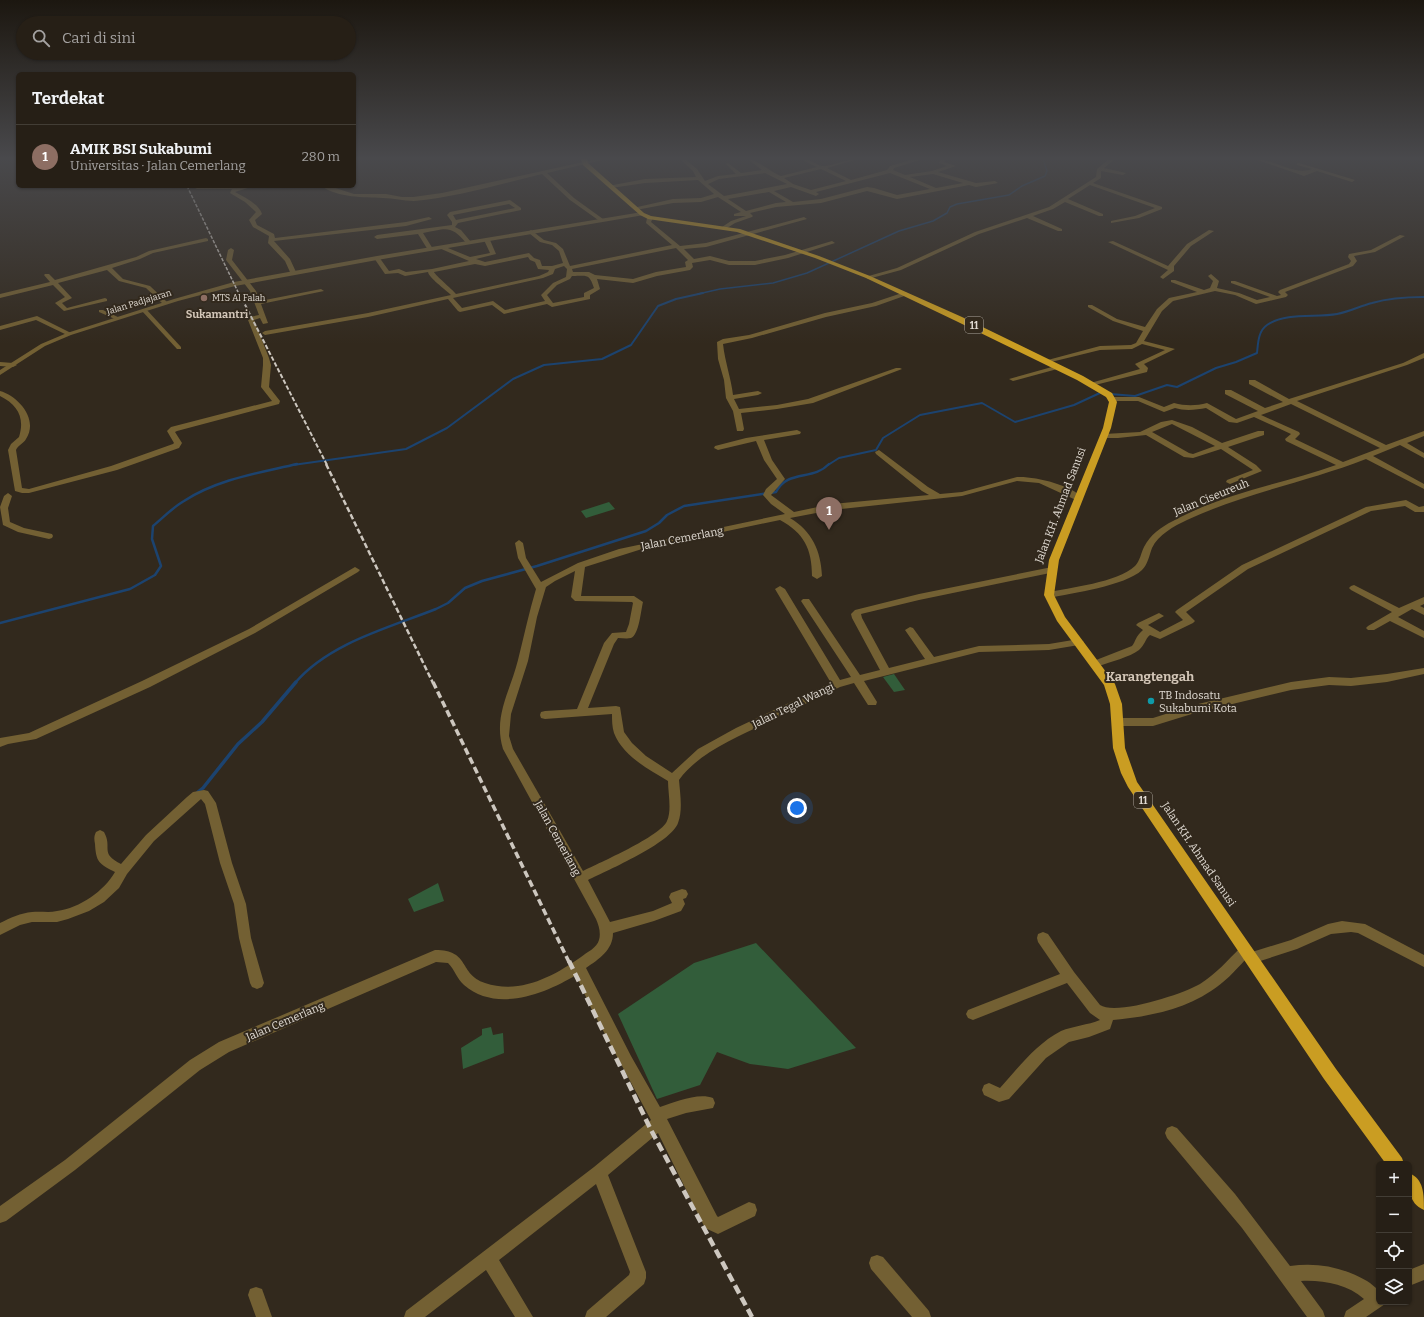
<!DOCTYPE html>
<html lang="id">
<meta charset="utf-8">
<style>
:root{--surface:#261f16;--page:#322c23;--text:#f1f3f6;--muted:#a4a2a1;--line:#423d35;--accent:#d99af7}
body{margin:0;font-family:Bitter,serif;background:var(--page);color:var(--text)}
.controls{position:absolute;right:12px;bottom:12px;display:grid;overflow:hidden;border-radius:6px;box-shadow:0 1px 3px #0004}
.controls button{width:36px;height:36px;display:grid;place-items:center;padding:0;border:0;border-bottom:1px solid var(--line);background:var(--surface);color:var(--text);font:20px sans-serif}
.you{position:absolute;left:797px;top:808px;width:14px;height:14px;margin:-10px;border:3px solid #fff;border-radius:50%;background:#1a73e8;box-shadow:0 0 0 6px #1a73e833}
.badge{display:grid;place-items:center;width:26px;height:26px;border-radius:50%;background:var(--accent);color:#fff;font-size:13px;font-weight:700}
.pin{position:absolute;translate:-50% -33px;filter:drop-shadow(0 1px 2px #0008)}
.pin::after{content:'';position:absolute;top:21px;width:14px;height:12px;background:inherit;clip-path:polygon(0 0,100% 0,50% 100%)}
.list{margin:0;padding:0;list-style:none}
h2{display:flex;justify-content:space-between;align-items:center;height:52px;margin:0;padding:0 16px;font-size:17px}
h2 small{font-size:13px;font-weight:400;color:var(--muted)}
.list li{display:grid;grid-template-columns:26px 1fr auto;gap:12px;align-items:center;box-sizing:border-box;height:64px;padding:0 16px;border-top:1px solid var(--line)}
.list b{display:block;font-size:15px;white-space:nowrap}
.list p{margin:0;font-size:13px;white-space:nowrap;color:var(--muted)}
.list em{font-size:13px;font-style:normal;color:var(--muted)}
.icon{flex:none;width:22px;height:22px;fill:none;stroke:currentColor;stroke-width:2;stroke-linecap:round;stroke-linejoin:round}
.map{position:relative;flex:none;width:1424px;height:1317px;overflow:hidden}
.search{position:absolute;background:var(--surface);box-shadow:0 1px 3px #0004;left:16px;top:16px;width:340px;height:44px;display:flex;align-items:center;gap:10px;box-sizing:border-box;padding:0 14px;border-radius:22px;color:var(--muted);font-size:15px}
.panel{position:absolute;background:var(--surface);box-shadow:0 1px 3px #0004;left:16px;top:72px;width:340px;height:116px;border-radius:6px}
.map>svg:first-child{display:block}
.green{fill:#325d3a}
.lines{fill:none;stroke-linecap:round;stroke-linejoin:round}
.stream-far3{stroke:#1c436f;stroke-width:1.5}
.stream-far2{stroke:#1c436f;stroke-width:2}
.stream-far1{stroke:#1c436f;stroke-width:2.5}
.stream{stroke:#1c436f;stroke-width:3.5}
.minor{fill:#736033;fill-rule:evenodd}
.tertiary{fill:#736033;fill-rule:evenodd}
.trunk{fill:#ca9d22;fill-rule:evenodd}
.rail-far4{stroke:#cdc7bf;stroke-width:1.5;stroke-dasharray:3.5 1.5;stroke-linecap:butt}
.rail-far3{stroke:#cdc7bf;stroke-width:2;stroke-dasharray:4.5 2;stroke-linecap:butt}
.rail-far2{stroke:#cdc7bf;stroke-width:2.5;stroke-dasharray:5.5 2.5;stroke-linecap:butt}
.rail-far1{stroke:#cdc7bf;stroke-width:3.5;stroke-dasharray:7 3.5;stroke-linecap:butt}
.rail{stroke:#cdc7bf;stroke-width:4.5;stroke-dasharray:9 4.5;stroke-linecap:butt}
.education-dot{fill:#8d6e63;stroke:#32291d;stroke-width:1.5}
.culture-dot{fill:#0f9aa8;stroke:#32291d;stroke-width:1.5}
.labels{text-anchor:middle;stroke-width:4;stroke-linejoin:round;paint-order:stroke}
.far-poi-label{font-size:9px;fill:#e0dad2;stroke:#32291d;text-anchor:start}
.far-street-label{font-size:9px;fill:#e0dad2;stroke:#32291d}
.shield{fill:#32291d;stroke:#aca59c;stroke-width:1}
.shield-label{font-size:10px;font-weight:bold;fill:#e0dad2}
.far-quarter-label{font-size:11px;font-weight:bold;fill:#d3c6b7;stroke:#32291d}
.street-label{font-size:11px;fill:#e0dad2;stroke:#32291d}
.poi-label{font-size:11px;fill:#e0dad2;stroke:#32291d;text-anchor:start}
.quarter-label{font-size:13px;font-weight:bold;fill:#d3c6b7;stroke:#32291d}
</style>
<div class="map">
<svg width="1424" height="1317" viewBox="0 0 1424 1317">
<rect width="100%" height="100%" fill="#32291d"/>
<g class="green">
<path d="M609 502 615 509 586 518 581 511Z"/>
<path d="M894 674 905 690 894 692 883 677Z"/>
<path d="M438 883 444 901 414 912 408 899Z"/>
<path d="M756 943 856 1048 788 1069 750 1064 717 1052 700 1085 657 1099 618 1014 694 963Z"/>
<path d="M491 1027 493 1035 503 1033 504 1053 463 1069 461 1048 482 1035V1029Z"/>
</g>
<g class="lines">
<path class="stream-far3" d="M698 294 720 289 773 283 807 273 899 231 933 221 947 213 950 207 957 204 1009 195 1022 186 1045 176 1047 171 1043 159"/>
<g class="stream-far2">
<path d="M1110 394 1135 396 1167 385 1177 387 1216 368 1236 362 1257 353C1258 344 1258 331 1267 325 1287 312 1315 318 1337 314 1349 312 1360 306 1372 303 1389 298 1406 297 1424 297"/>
<path d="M293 465 406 449 447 428 513 379 544 365 602 359 631 345 658 306 676 299 703 293"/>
<path d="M828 465 839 458 876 450 883 438 920 415 982 403 1015 422 1074 405 1102 392"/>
</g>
<g class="stream-far1">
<path d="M0 623 130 589 155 575 161 566 152 539 153 526C163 518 173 507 184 501 218 479 259 473 297 464"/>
<path d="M295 683C329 643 388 628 436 609L448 603 465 588 482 581 537 566 646 531 659 523 667 515 684 506 776 492C788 469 813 481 829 464"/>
</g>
<path class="stream" d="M198 792 203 788 238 744 262 722 296 682"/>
<g class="minor">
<path d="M597 159H607L547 173 574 198 603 219 604 220 601 222 570 200 542 174C500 184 457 197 414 201 403 201 394 198 383 198 363 197 339 198 321 186H329L354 194H386L402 197H413L442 193Z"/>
<path d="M680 159H685L697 169 705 181 718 176 736 174 726 164 728 163 741 173 762 170 748 159C756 159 771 172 781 176L817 167 804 161V159C811 159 816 165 822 166 830 167 847 159 858 159L827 168 851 180 887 170 890 166 914 159H923L894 168 893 170 905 175 932 171 947 166 939 163 941 159H946L944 162 956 166 938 172 976 183 995 181 998 183 976 187 969 185 897 199 867 191 821 203 776 207 750 213 753 216 752 217 735 223 724 230 722 229V227L731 221 746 216H734V214L741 212 718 197 701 202 673 203 636 210 633 208 673 199 701 198 714 194 698 180 645 183 611 188 608 186 645 179 696 177 693 171ZM821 169 846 181 811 190 793 184 784 178ZM765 173 787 184 724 196 708 184 719 179ZM890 173 930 189 897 195 874 188 867 187 821 199 793 202 774 191 791 187 816 196 819 194 816 192ZM933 174 963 183 936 188 910 177ZM769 192 786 202 776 203 746 211 728 199Z"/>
<path d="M1109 159H1115L1104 168 1126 173 1123 175 1101 171V178L1093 183 1162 207V209L1139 218 1111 223V221L1135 216 1155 208 1090 185 1068 199 1103 214V216H1099L1065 202 1053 209 1033 216 1062 229V231H1058L1027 218 979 234 901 270 868 279 865 277 897 268 975 232 1049 207 1096 177 1097 169Z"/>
<path d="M1255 159C1274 159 1294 176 1312 169L1297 165V163H1299L1355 180 1352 182 1317 171 1304 176Z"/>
<path d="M195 186H233L236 187 254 186 235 192C244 197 259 204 262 214L255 220 257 225 274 234 275 238 406 222 429 217 432 219 406 226 274 241 290 259 296 272 293 274 290 272 285 261 268 243 269 236 253 227 249 220 256 212 245 202 230 193 232 189H197L195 188Z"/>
<path d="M510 200 521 208V210L458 223 455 227 461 230 471 242V244H467C450 224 447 229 423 233L433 249 430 251 428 250 418 234 377 239 374 237 377 235 452 225V222L447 215 450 212ZM509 204 515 208 456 220 453 215Z"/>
<path d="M650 216 653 218 651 222 680 246 706 243 804 217 807 219 706 247 684 249 694 259 710 256 729 261H755L785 255 832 241 835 243 788 258 755 265H729L710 260 692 263 693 267 690 270 657 276 633 283 597 279 600 289 590 295V299L552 307 547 304 504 314 492 305 460 312 458 311 448 299 368 317 265 335 262 333 265 331 368 313 451 295C445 289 429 278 428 272L405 276 398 273 385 274 374 258 375 257H379L389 271 399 269 406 272 432 269 469 261 439 248V246H443L470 257 490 253 484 240 487 238 490 240 496 254 476 259 485 262 529 253 534 258 540 260 542 266H552L563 263 559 251 552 245 540 242 529 233 528 232 531 230 544 240 556 243 563 249 570 266 672 245 646 223 647 218ZM676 248 688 260 685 262 686 267 656 272 633 279 595 275 589 272H573L572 269ZM528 257 530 260 535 262 538 269 549 270 548 272 539 276 456 294C452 289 435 275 434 272L475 264 485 266ZM564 266 567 269 566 277 553 283 541 295 545 301 505 310 493 301 462 308 453 298 543 278 553 274 555 269ZM572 276C587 276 589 273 594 288L584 293V297L553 303 547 295 557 285 570 279Z"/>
<path d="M1209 230 1214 231 1191 246 1174 266V271L1163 279 1160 277 1168 270 1108 242 1113 241 1168 266 1187 244Z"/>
<path d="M1400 235 1405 236 1375 252 1354 256 1357 261 1353 266 1285 292 1288 295 1286 297 1256 304 1235 295 1215 291 1173 301 1162 311 1144 341 1175 349 1144 364 1148 368 1147 372 1091 386 1087 384 1140 369 1135 364 1137 363 1165 350 1142 344 1132 349 1100 350 1047 363 1044 361 1100 346 1131 345 1136 343 1143 331 1113 321 1088 307V305H1092L1117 319 1145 327 1157 309 1169 298 1197 292 1171 282V280H1175L1204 290 1210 288 1213 281 1208 276 1211 274 1219 281 1217 288 1239 293 1257 300 1270 297 1231 283V281H1235L1277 296 1281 295 1278 292 1280 290 1349 264 1351 261 1348 257 1349 254 1371 250Z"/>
<path d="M206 238 208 239V241L153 253 140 259 112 268 123 279 150 286 167 302V304H163L146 288 119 281 107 270 58 283 72 298 62 303 67 308 105 298 107 299V301L64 311 55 303 65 297 53 285 0 298V294L50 282 44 275 45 274H49L55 280 136 257 149 251Z"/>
<path d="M231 248 234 250 232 260 256 291 260 301 321 289 324 291 261 304 268 323 263 324 260 318 254 320 269 358 271 365 269 387 280 401 279 404 177 431 175 432 182 443 179 448 117 470 29 493H22L15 491 8 450 11 444 19 437C25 418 18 405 0 396V391C18 396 39 419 26 439 24 443 18 445 16 450L22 488 29 489 111 466 173 444 174 443 167 431 171 427 272 401 261 387 263 365V358L248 320 250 317 259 315 250 291 226 260 228 250Z"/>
<path d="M905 292 907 293V295L876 306 826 317 752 338 723 344C725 362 731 378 733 395L758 391 762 393 758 395 734 399 739 409 777 405 808 399 896 368H900L902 369 813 403 777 409 741 413 744 429 743 431H737L733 411 726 398 724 380 718 359 717 342 723 339 749 335 825 313 872 303Z"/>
<path d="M142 309H146L181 347V349H177L142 311Z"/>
<path d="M99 310H103L120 318 115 319 99 312Z"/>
<path d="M37 316 71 333 72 334 67 335 36 320 0 330V326Z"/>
<path d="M1424 353V358L1407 365 1297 401 1386 445 1424 431V436L1407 443 1424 453V458L1400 445 1373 456 1424 484V489L1366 459C1307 482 1245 493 1187 520 1174 526 1158 535 1152 548 1149 556 1148 564 1142 570 1125 586 1072 593 1049 598L1044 595 1046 593C1070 587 1117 583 1135 566 1140 561 1141 553 1144 547 1150 535 1161 527 1173 521 1224 493 1282 484 1336 465L1286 441 1285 439 1291 434 1254 417 1237 423 1229 422 1206 408C1196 410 1184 411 1175 408L1164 412 1138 401H1108V397H1139L1164 407 1174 403C1185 406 1196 406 1207 403L1236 419 1258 411 1225 394V390H1231L1265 408 1283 402 1249 384V380H1255L1289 399 1403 363ZM1291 404 1380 448 1343 462 1295 439 1300 434 1299 432 1261 415Z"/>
<path d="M0 362 13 363 17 365 13 367 0 366Z"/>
<path d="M1059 365 1063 367 1061 368 1013 381 1009 379Z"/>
<path d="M1172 420 1192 427 1222 443 1258 431H1264V435L1228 447 1256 465 1262 471 1230 484 1226 482 1227 480 1253 470 1221 449 1193 458 1184 457 1146 435 1118 438H1104L1100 436 1104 434 1140 432 1161 422ZM1172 424 1215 446 1193 454 1189 453 1152 432Z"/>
<path d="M797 430 801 432 800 434 764 440 772 460 785 479 771 495 794 512 832 504 929 495 922 491 876 454 875 452 879 450 928 487 940 494 962 492 1017 477C1035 476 1071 485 1083 498L1079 501 1076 500 1039 483 1017 481 962 496 832 510 790 518C812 531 821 551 822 576L817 579 812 576C812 549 804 533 780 520L642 549 585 567 581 596H634L643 602C641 610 639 635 631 638 627 639 622 638 618 638L614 644 588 708 616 706 620 707 624 732 632 743 646 756 672 773 698 749 736 728 831 683 775 589 780 586 785 589 840 680 851 677 801 601 803 599H809L860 675 880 670 852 618 851 614 855 610 919 594 1052 567 1057 570 1055 572 919 600 861 614 862 618 889 668 925 659 905 630 910 627 913 628 934 657 979 646 1049 644 1079 639 1084 642 1079 645 1049 650 979 652 864 681 877 702 876 705H868L854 683 840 687C816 699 792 710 768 722 738 737 699 752 679 780 680 793 683 810 678 823 671 843 608 870 588 880L610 922 653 911 672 903 669 897 671 893 682 889 686 890 688 894 686 898 683 899 685 904 681 911 654 921 613 933C613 950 599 959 586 968L631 1056 660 1107C674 1102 699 1092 713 1098L715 1103 713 1108 686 1113 667 1119 717 1216 718 1217 749 1202 755 1204 757 1210 755 1216 718 1234 705 1228 658 1133 608 1175 646 1272V1278L644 1284 606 1317H585L587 1311 629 1275 630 1272 596 1184 499 1260 533 1317H515L486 1270 425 1317H404L406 1311 594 1167 651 1120 591 1008 576 975C545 994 496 1013 464 985 457 979 455 970 448 963L436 962 229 1052 200 1070 75 1170 6 1221 0 1223V1206L65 1160 190 1060 219 1042 435 950C471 950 458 974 485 983 520 995 554 976 581 957 587 952 597 948 599 940 601 933 599 926 596 919L503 749C493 716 510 692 518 660 524 636 529 612 536 589L518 558 515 543 519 540 523 543 526 558 541 582 578 563 619 549 785 514 771 504 763 495 766 489 777 479 764 460 756 441 718 450 714 448 715 446 746 438ZM575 571 571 597 575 601 632 602 633 603 629 624 626 632 612 633 604 643 577 709 545 711 541 712 540 715 541 718 545 719 612 714C612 720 612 727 614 733 623 756 648 769 668 781 668 793 672 810 667 821 661 836 599 863 583 871L513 749 509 736 511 714 528 661 537 617 546 587 555 581Z"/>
<path d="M8 493 12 496 8 508 10 522 24 528 52 534 53 536 52 538 49 539 18 532 3 525 0 507 4 496Z"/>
<path d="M1406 500 1419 507 1424 506V512H1415L1405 506 1371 511 1248 569 1186 612 1195 621 1193 623 1160 639 1150 635C1145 639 1145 645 1139 650 1130 657 1110 662 1099 666H1091L1090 664 1091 662 1132 646C1136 641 1135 637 1143 630L1136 625 1138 623 1159 613 1164 616 1148 625 1160 632 1183 620 1175 612 1177 610 1242 565 1366 507Z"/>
<path d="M355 567 360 570 358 572 255 633 150 687 36 739 8 744 0 747V738L29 733 142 681 249 629Z"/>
<path d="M1354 585 1399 608 1424 597V604L1420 606 1424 608V615L1412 609 1398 617 1424 631V638L1390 621 1374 630H1368L1366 628 1368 626 1392 612 1351 590 1349 588 1351 586Z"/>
<path d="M1424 668V674L1387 682 1351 686 1329 685 1291 690 1195 713 1153 726H1117L1113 725 1112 722 1113 719 1117 718H1153L1194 705 1291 682 1329 677 1351 678 1387 674Z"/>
<path d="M204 790 208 791 216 803 232 863 246 904 251 938 264 983 262 987 257 989 252 987 250 983 239 938 234 904 220 863 205 804 201 799 154 841 127 874 119 888 104 902 89 911 68 919 57 922H32L20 925 0 935V923C10 918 21 913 32 912 41 911 49 913 57 911 80 908 104 891 115 872 99 864 96 862 95 844 94 839 94 836 96 832L100 830 104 832C113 848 99 853 121 864L146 835 187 797 193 792Z"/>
<path d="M1342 921 1365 924 1424 955V967L1358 933 1351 932 1331 934 1297 949 1251 964 1245 960C1235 971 1224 983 1211 991 1183 1010 1146 1017 1113 1020L1110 1029 1089 1037 1069 1042 1046 1058 1009 1099 999 1102 984 1095 982 1090 984 1085 989 1083 1000 1088C1019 1067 1036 1044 1061 1031 1073 1026 1088 1025 1100 1020L1090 1013 1067 983 973 1020 968 1018 966 1014 968 1010 1060 974 1038 942 1037 938 1038 934 1043 932 1048 934 1074 972 1100 1005C1116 1016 1183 994 1200 984 1216 974 1228 960 1241 947L1246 945 1251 947 1252 952 1291 940 1328 924Z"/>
<path d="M1172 1126 1177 1128 1235 1194 1290 1266C1317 1262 1343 1267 1367 1281 1371 1283 1375 1288 1379 1290V1302H1386L1385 1304 1366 1317H1344L1346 1311 1364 1299C1347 1284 1323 1280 1301 1281L1323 1311 1325 1317H1307L1242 1228 1167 1138 1165 1133 1167 1128Z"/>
<path d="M877 1255 883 1257 929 1311 931 1317H912L871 1269 869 1263 871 1257Z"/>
<path d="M1424 1264V1280L1409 1286V1270Z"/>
<path d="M256 1287 262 1289 272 1317H256L248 1295 250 1289Z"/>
</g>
<path class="tertiary" d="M642 212 644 213V215L377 260 235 286 178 301 71 335 45 346 0 375V370L41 344 67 333 174 299 234 282 377 256Z"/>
<g class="trunk">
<path d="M581 159H587L588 163 644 213 651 216 740 229 819 256 870 276 962 317 1083 376 1112 393 1117 402 1111 428 1059 560 1054 595 1065 617 1115 684 1122 704 1125 748 1137 782 1336 1069 1402 1158 1404 1164H1386L1324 1079 1128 787 1121 773 1113 748 1110 704 1104 685 1057 621 1044 595 1049 560 1103 428 1109 402 1106 397 1077 380 956 321 866 278 815 258 737 232 648 219 640 215 583 165Z"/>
<path d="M1409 1173C1424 1179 1424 1194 1424 1210 1408 1203 1409 1188 1409 1173Z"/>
</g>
<path class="rail-far4" d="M187 186 239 294"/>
<path class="rail-far3" d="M239 293 327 465"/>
<path class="rail-far2" d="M326 464 433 683"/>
<path class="rail-far1" d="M433 682 569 962"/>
<path class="rail" d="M569 961 651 1130 752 1317"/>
</g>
<linearGradient id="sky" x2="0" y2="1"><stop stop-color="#1c1710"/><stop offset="0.46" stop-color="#49494c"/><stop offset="1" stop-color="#49494c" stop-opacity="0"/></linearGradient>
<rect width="1424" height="344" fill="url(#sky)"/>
<circle class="education-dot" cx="204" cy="298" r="4"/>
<circle class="culture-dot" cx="1151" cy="701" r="4"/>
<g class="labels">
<g class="far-poi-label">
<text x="212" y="301">MTS Al Falah</text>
</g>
<g class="far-street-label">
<text transform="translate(139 302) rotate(-17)" y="3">Jalan Padjajaran</text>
</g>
<g class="shield">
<rect x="965" y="317" width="18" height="16" rx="3"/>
<rect x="1134" y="792" width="18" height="16" rx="3"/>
</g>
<g class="shield-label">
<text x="974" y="329">11</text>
<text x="1143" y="804">11</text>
</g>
<g class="far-quarter-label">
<text x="217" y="318">Sukamantri</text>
</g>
<g class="street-label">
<text transform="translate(1211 497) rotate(-22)" y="4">Jalan Ciseureuh</text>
<text transform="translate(1060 505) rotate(-69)" y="4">Jalan KH. Ahmad Sanusi</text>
<text transform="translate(682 538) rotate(-11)" y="4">Jalan Cemerlang</text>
<text transform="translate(793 705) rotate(-26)" y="4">Jalan Tegal Wangi</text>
<text transform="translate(558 838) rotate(61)" y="4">Jalan Cemerlang</text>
<text transform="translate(1199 854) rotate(56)" y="4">Jalan KH. Ahmad Sanusi</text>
<text transform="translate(285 1021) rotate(-23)" y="4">Jalan Cemerlang</text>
</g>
<g class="poi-label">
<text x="1159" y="699">TB Indosatu<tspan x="1159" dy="13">Sukabumi Kota</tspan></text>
</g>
<g class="quarter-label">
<text x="1150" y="681">Karangtengah</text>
</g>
</g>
</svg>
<div class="controls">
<button>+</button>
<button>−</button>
<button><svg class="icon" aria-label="locate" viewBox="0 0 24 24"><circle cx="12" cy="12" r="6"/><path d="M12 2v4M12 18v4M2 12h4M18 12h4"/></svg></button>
<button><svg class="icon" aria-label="layers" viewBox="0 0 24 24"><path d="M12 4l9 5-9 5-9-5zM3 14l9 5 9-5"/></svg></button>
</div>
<div class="you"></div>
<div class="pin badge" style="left:829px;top:530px;background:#8d6e63">1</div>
<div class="search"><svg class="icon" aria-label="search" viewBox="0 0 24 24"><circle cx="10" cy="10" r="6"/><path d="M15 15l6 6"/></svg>Cari di sini</div>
<section class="panel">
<h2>Terdekat<small></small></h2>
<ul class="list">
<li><span class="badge" style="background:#8d6e63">1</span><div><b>AMIK BSI Sukabumi</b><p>Universitas · Jalan Cemerlang</p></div><em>280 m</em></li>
</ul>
</section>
</div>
